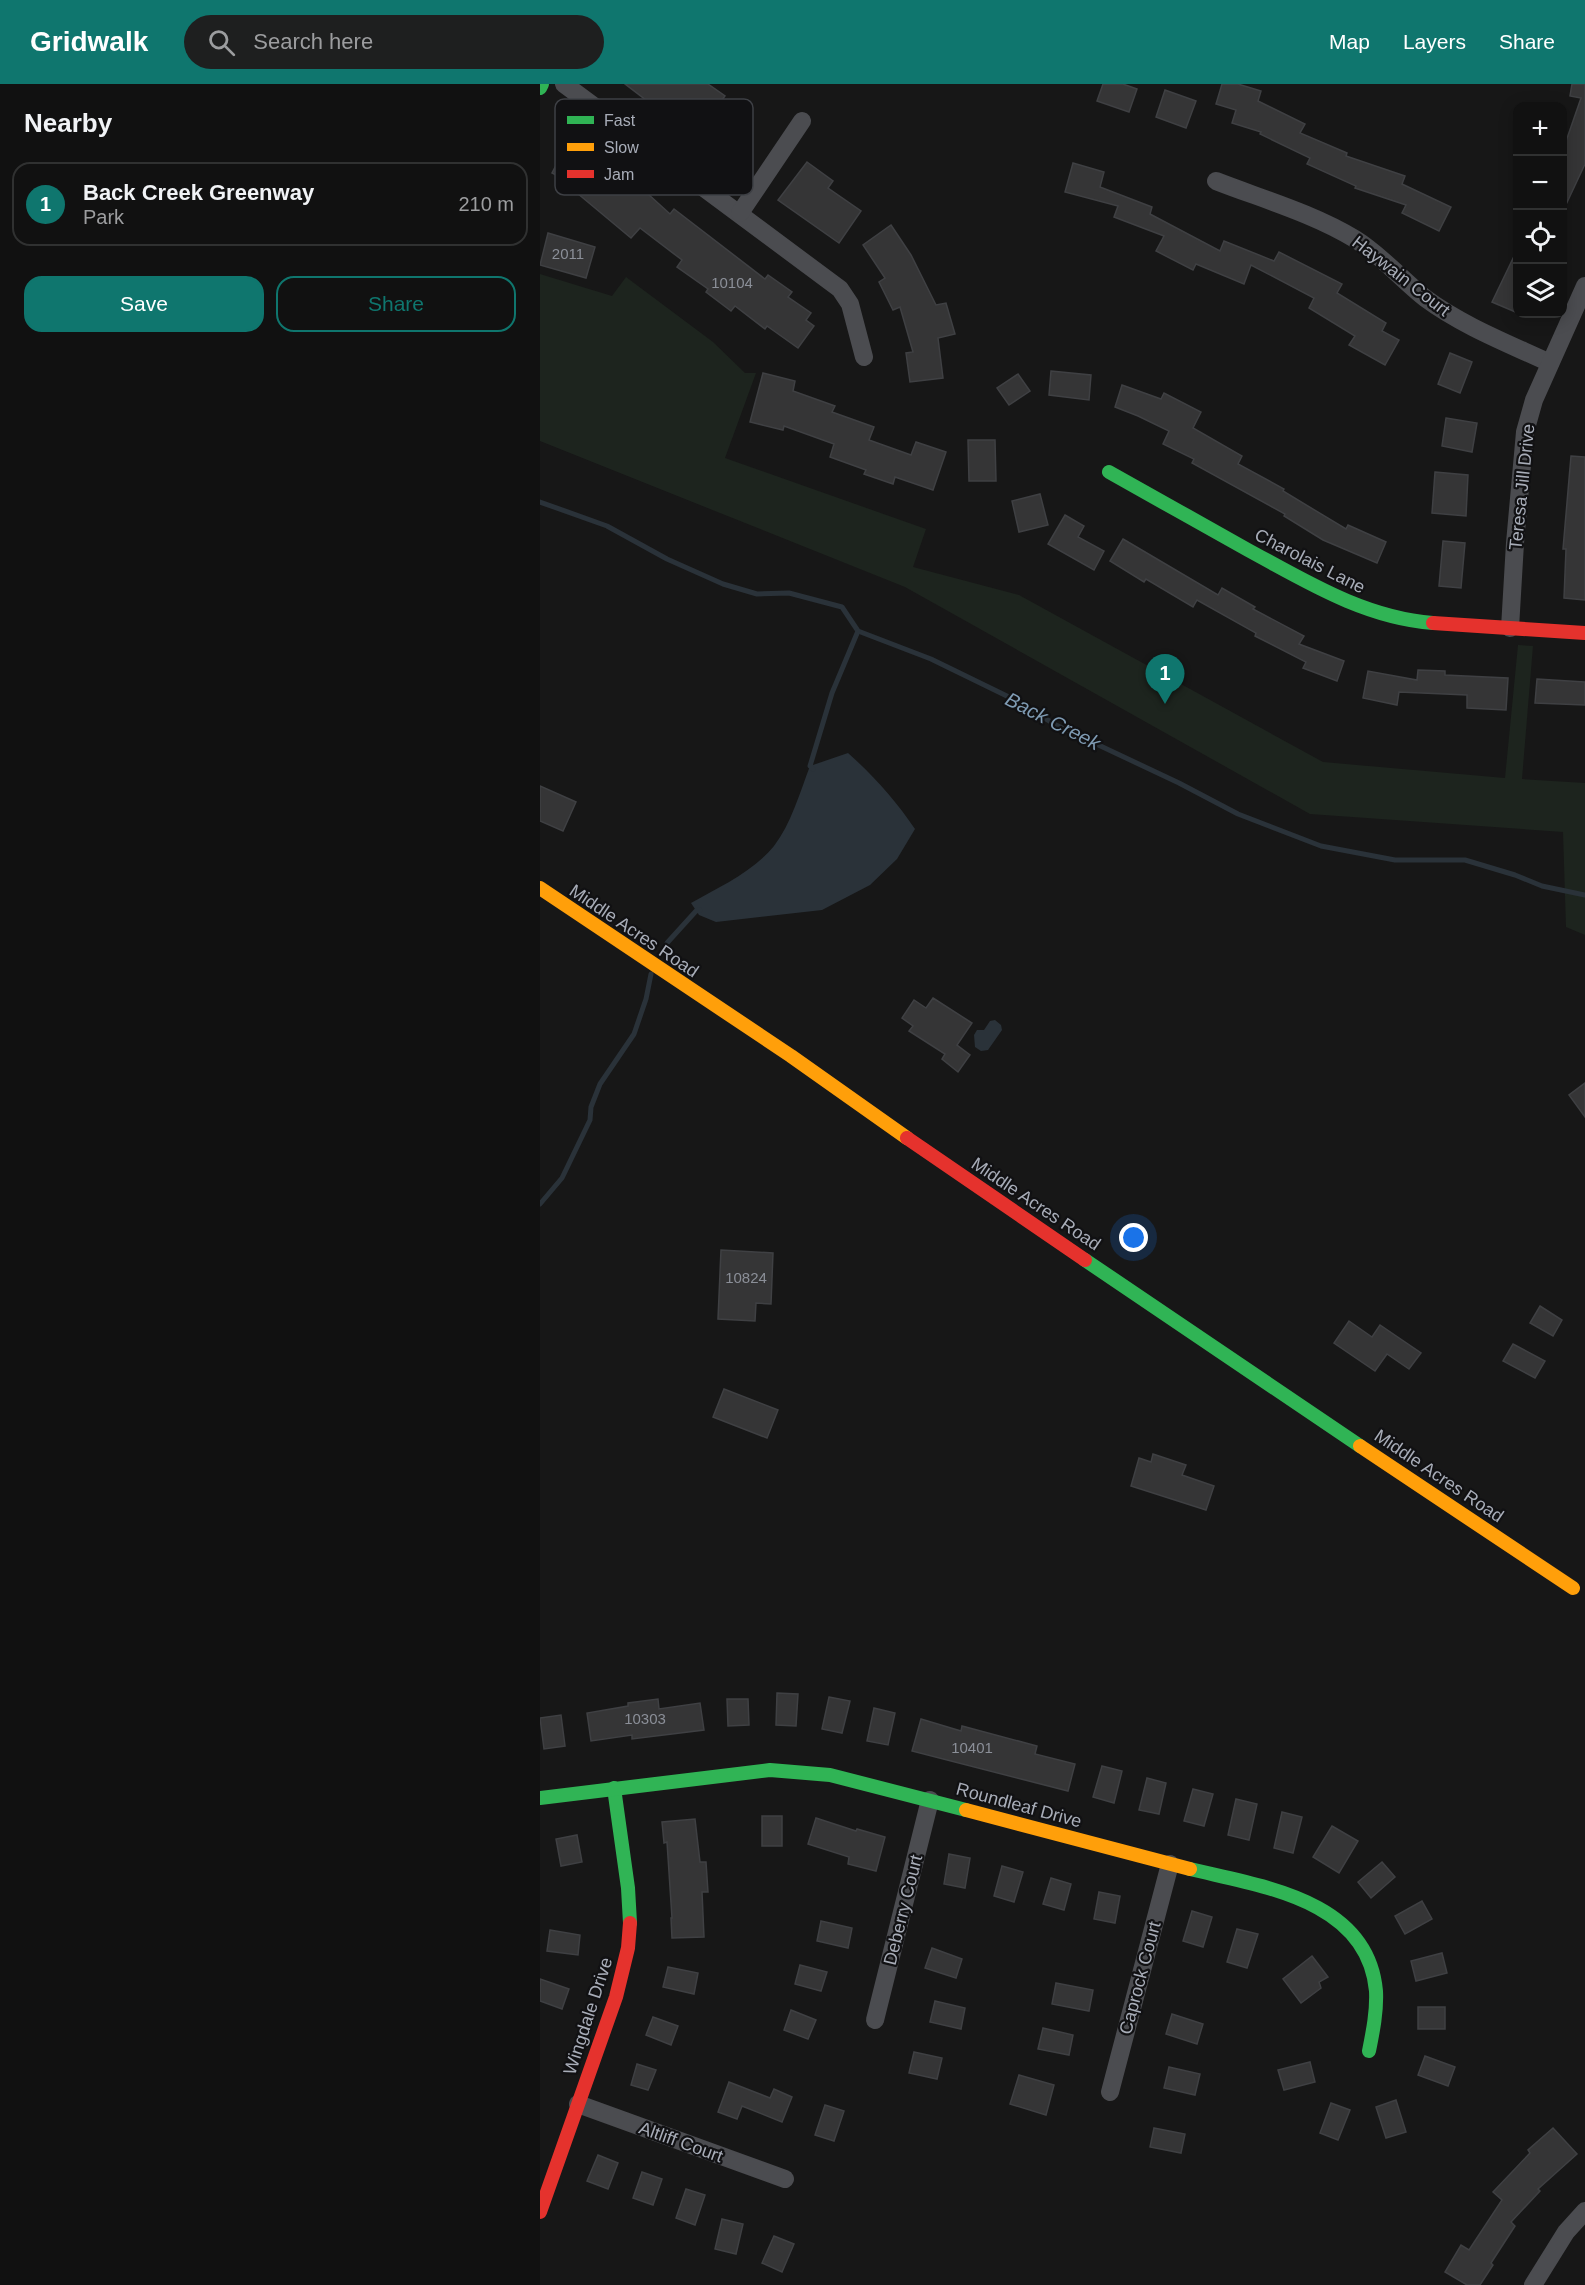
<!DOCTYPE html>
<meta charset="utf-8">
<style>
:root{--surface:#111;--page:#1e1f1f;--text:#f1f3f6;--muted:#9c9d9f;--line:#303131;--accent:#0f766e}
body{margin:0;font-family:Helvetica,sans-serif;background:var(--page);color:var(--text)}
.controls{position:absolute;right:18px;top:18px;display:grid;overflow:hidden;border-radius:12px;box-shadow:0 3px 15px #0003}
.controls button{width:54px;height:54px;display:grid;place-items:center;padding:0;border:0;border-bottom:2px solid var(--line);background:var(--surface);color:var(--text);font:30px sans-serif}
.you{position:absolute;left:594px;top:1154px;width:21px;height:21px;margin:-15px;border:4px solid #fff;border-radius:50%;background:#1a73e8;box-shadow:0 0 0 9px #1a73e833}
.badge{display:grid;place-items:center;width:39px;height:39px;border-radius:50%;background:var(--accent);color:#fff;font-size:20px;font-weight:700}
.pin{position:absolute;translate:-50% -50px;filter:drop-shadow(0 2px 3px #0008)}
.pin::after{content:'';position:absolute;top:32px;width:21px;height:18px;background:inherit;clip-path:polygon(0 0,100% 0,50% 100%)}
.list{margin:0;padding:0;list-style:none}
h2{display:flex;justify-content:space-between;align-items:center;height:78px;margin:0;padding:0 24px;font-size:26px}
h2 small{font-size:20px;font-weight:400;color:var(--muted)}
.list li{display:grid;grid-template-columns:39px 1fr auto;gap:18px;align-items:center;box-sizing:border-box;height:84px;margin:0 12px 12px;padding:0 12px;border:2px solid var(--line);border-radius:18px}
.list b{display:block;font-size:22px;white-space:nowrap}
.list p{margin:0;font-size:20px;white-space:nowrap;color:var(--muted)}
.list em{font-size:20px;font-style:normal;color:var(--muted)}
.actions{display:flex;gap:12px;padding:18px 24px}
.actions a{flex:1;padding:14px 0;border:2px solid var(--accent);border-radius:18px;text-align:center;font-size:21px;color:var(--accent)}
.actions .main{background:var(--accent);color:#fff}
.icon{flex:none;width:33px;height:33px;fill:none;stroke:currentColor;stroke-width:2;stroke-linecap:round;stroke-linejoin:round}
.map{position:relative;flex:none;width:1045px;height:2201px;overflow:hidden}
header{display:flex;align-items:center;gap:36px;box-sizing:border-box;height:84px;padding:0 30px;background:var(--accent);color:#fff}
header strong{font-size:28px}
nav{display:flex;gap:33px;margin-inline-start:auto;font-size:21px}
.search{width:420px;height:54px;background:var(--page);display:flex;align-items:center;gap:15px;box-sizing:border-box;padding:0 21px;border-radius:33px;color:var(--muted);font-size:22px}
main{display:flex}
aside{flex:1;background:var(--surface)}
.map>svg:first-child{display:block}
.green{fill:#1d241e}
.water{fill:#2a3239}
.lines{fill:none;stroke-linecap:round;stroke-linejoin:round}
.stream{stroke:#2a3239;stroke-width:5}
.building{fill:#353536;stroke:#3f4043;stroke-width:1.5}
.street{stroke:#4b4c50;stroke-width:18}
.fast{stroke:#30b455;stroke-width:14}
.slow{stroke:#ff9f0a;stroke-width:14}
.jam{stroke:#e5322d;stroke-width:14}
.labels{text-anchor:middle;stroke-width:4.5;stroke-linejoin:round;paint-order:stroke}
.number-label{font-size:15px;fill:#8b8f98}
.street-label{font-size:18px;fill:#a8adb8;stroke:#111113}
.water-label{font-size:20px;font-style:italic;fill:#7f9bb3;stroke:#111113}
.key{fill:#111113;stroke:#3e4045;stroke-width:1.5}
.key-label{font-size:16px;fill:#a8adb8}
</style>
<header>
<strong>Gridwalk</strong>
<div class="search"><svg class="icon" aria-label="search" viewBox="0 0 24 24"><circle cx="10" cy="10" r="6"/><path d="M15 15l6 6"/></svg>Search here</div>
<nav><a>Map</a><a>Layers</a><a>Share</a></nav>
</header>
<main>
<aside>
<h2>Nearby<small></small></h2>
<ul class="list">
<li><span class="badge">1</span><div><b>Back Creek Greenway</b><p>Park</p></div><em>210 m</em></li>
</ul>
<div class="actions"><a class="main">Save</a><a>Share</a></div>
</aside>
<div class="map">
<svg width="1045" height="2201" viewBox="0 0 1045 2201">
<rect width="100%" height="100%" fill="#171717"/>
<path class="green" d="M0 190 72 212 86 193 173 258 205 289H216L185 374 386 445 373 483 479 511 783 678 965 694 978 561 993 562 982 695 1045 699V851L1026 843 1023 748 770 730 365 503 0 357Z"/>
<g class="water">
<path d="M308 669C334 692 356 717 375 745L357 775 330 801 282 826 176 838 159 831 151 819C179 803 213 788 234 762 251 740 260 708 270 682Z"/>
<path d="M455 936 461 941 462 946 448 966 441 967 435 963 434 951 437 946H444L450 937Z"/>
</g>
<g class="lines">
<g class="stream">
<path d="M0 418 67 442 127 475 183 500 217 510 249 509 302 523 318 547 391 575 473 615 516 641 639 699 698 730 781 762 855 776H925L975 791 1002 802 1045 811"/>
<path d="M273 685 270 682 292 609 318 547"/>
<path d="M127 859 156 827 160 826"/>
<path d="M0 1120 22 1094 50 1036 51 1023 60 1000 94 950 106 915 111 890"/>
</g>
</g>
<g class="building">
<path d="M85 0H168L185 12 175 25 209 51 188 79Z"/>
<path d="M563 0H583L597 5 589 28 557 17Z"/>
<path d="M682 0H698L721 7 718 17 765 40 760 49 807 69 806 72 865 92 862 100 911 123 899 147 862 129 866 121 815 104 816 102 767 80 770 74 720 50 721 48 692 39 696 26 676 20Z"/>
<path d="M1032 0H1045V80L1023 127V66L1041 14 1030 12Z"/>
<path d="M625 6 656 17 646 44 616 33Z"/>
<path d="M38 56 85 89 130 130 134 125 225 195 228 191 252 208 248 213 271 229 266 236 274 242 258 264 227 242 225 245 195 222 191 227 166 208 168 205 137 183 142 176 100 144 91 154 37 109 41 104 12 89 28 59 34 63Z"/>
<path d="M267 78 293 97 288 104 321 127 299 159 238 116Z"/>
<path d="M533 79 564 88 560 103 612 123 610 130 680 167 684 157 734 177 739 168 802 200 797 209 846 239 842 247 859 256 845 281 809 261 815 252 769 224 774 214 711 181 704 200 656 180 653 186 616 167 624 152 574 133 578 122 525 108Z"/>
<path d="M351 141 371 171 396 221 406 219 415 250 398 254 403 294 370 298 366 269 373 268 360 223 353 226 339 198 345 194 323 161Z"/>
<path d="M8 149 55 163 46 194 0 181Z"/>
<path d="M978 164V229L952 218Z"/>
<path d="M910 269 932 278 920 309 898 300Z"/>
<path d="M511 287 551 291 549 316 509 311Z"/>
<path d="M223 289 255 297 253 307 295 322 292 328 334 343 329 356 371 371 376 358 406 368 393 406 355 393 353 400 324 390 326 386 290 373 294 360 244 342 243 346 210 338Z"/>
<path d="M478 290 490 307 469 321 457 304Z"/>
<path d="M582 301 621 315 624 309 661 328 653 344 702 372 698 380 744 405 743 407 806 445 808 441 846 458 837 479 783 456 744 432 745 430 652 379 654 375 623 360 629 347 598 332 575 323Z"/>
<path d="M906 334 937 339 932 368 902 362Z"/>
<path d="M428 356H455L456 397H429Z"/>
<path d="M1031 372 1045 373V516L1024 514 1026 465H1023Z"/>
<path d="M895 388 928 391 926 432 892 429Z"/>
<path d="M500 410 508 441 479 448 472 417Z"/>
<path d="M525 431 544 442 538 453 564 467 554 486 508 460Z"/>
<path d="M583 455 678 511 682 504 715 523 713 525 764 552 759 560 804 577 797 597 763 584 766 578 715 552 716 549 657 516 653 523 606 495 604 498 570 477Z"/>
<path d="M903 457 925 459 921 504 899 502Z"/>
<path d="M878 586 905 587V591L968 594 966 626 927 624V611L859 608 857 621 823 614 828 587 877 596Z"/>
<path d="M997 595 1045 598V621L995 619Z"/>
<path d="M0 702 36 718 23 747 0 737Z"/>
<path d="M393 914 432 939 417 961 430 971 418 988 402 975 405 970 369 947 373 942 362 934 374 916 386 924Z"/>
<path d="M1045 999V1033L1029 1011Z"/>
<path d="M181 1166 233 1169 231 1220 216 1219 215 1237 178 1235Z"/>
<path d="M1000 1222 1022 1236 1013 1252 990 1239Z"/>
<path d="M809 1237 832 1253 840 1241 881 1269 869 1285 847 1270 835 1287 794 1259Z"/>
<path d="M973 1260 1005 1277 995 1294 963 1277Z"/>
<path d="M184 1305 238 1326 227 1354 173 1333Z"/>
<path d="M613 1370 646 1381 642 1391 674 1402 666 1426 591 1402 599 1374 611 1378Z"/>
<path d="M237 1609 258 1610 256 1642 236 1641Z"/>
<path d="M289 1613 310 1617 302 1649 282 1645Z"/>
<path d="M118 1615 119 1625 160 1619 164 1646 92 1655V1651L51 1657 47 1629 88 1622V1619Z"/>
<path d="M187 1615H208L209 1641 188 1642Z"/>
<path d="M334 1624 355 1629 348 1661 327 1657Z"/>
<path d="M21 1631 25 1662 4 1665 0 1634Z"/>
<path d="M381 1635 421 1647 422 1642 497 1662 495 1670 535 1680 528 1707 372 1667Z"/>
<path d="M562 1682 582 1687 574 1719 553 1713Z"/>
<path d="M607 1694 626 1699 619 1730 599 1726Z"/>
<path d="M653 1705 673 1710 664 1742 644 1737Z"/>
<path d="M696 1715 717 1720 709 1756 688 1751Z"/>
<path d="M742 1728 762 1733 753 1769 734 1764Z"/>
<rect x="222" y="1732" width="20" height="30"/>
<path d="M276 1734 316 1747 317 1745 345 1753 336 1787 308 1780 309 1773 268 1760Z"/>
<path d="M155 1735 160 1778H166L168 1808H162L164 1853 132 1854 131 1834H132L127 1758 124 1759 122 1738Z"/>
<path d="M792 1742 818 1757 799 1789 773 1773Z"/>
<path d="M37 1751 42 1778 21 1782 16 1755Z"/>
<path d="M409 1770 430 1774 425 1804 404 1800Z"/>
<path d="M842 1778 855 1793 831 1814 818 1798Z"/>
<path d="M462 1782 483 1788 474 1818 454 1812Z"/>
<path d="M511 1794 531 1800 524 1826 503 1820Z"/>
<path d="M559 1808 580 1812 575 1839 554 1835Z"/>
<path d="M882 1817 892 1835 865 1850 855 1832Z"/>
<path d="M652 1827 672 1833 663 1863 643 1857Z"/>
<path d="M281 1837 312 1844 308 1864 277 1857Z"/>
<path d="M697 1845 718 1850 707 1884 687 1878Z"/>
<path d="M10 1846 40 1851 38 1871 7 1867Z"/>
<path d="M392 1864 422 1875 416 1894 385 1884Z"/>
<path d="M902 1869 907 1889 876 1897 871 1877Z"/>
<path d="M772 1872 788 1893 779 1898 781 1904 761 1919 743 1895Z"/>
<path d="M260 1881 287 1888 281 1907 255 1900Z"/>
<path d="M128 1883 158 1889 154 1910 123 1903Z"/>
<path d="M0 1895 29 1905 22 1925 0 1917Z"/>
<path d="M516 1899 553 1906 549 1927 512 1920Z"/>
<path d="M395 1917 425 1924 421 1945 390 1938Z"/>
<rect x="878" y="1923" width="27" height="22"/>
<path d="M251 1926 276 1936 268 1955 244 1946Z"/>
<path d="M632 1930 663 1940 657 1960 626 1950Z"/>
<path d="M113 1933 138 1942 131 1961 106 1951Z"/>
<path d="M503 1944 533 1951 529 1971 498 1965Z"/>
<path d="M374 1968 402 1974 397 1995 369 1989Z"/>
<path d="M885 1972 915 1983 908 2002 878 1991Z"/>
<path d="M770 1978 775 1998 744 2006 738 1986Z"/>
<path d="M97 1980 116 1986 108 2006 91 2001Z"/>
<path d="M629 1983 660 1990 655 2011 624 2004Z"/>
<path d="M479 1991 514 2001 506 2031 470 2020Z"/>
<path d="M189 1998 230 2014 234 2005 252 2013 242 2038 202 2022 197 2035 178 2028Z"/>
<path d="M856 2016 866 2048 846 2054 836 2023Z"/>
<path d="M791 2019 810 2026 798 2056 780 2049Z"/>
<path d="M285 2021 304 2027 294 2057 275 2051Z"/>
<path d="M614 2044 645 2050 641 2069 610 2063Z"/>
<path d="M1013 2044 1037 2070 998 2105 1000 2107 971 2138 975 2142 951 2179 953 2181 940 2201H927L905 2188 921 2161 929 2166 962 2116 953 2108 990 2069 988 2066Z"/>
<path d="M58 2071 78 2079 68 2105 47 2097Z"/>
<path d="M102 2088 122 2095 113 2121 93 2114Z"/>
<path d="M146 2105 165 2111 155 2141 136 2134Z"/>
<path d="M182 2135 203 2140 196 2170 175 2165Z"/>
<path d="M234 2152 254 2160 242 2188 222 2179Z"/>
</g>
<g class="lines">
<g class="street">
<path d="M24 0 300 205 310 220 324 273"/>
<path d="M676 97C722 115 772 129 815 155 841 171 861 195 885 214 923 242 967 259 1010 279"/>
<path d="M200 129 262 37"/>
<path d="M970 544 975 459 985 348 994 316 1045 202"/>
<path d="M335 1936 390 1716"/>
<path d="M570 2008 630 1780"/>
<path d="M38 2020 245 2095"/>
<path d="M993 2201 1026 2148 1045 2127"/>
</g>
<g class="fast">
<path d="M0 4 2 0"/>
<path d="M569 388C615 414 662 440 708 466 767 498 825 534 893 539"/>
<path d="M545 1176 820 1362"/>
<path d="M74 1704 88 1804 90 1839"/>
<path d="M0 1714 230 1686 290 1691 426 1726"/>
<path d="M650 1785C720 1802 828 1815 836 1907 837 1927 833 1947 829 1967"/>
</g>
<g class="slow">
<path d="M0 804 251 972 367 1054"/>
<path d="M820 1362 1033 1504"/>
<path d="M426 1726 650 1785"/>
</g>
<g class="jam">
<path d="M893 539 1045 549"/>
<path d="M367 1054 545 1176"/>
<path d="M0 2128 76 1913 88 1864 90 1839"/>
</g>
</g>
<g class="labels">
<g class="number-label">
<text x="28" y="175">2011</text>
<text x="192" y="204">10104</text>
<text x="206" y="1199">10824</text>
<text x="105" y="1640">10303</text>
<text x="432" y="1669">10401</text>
</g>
<g class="street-label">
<text transform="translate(861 192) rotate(38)" y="6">Haywain Court</text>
<text transform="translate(982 403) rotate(-84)" y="6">Teresa Jill Drive</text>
<text transform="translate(770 477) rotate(27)" y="6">Charolais Lane</text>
<text transform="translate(94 847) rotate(34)" y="6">Middle Acres Road</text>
<text transform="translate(496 1120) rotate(34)" y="6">Middle Acres Road</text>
<text transform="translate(899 1392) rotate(34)" y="6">Middle Acres Road</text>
<text transform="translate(479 1721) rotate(15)" y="6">Roundleaf Drive</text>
<text transform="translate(363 1826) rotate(-76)" y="6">Deberry Court</text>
<text transform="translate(600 1894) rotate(-75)" y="6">Caprock Court</text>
<text transform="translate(48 1932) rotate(-72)" y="6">Wingdale Drive</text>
<text transform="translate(141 2058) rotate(20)" y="6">Altliff Court</text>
</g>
<g class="water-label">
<text transform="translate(513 637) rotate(27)" y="7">Back Creek</text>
</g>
</g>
<rect x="15" y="15" width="198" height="96" rx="9" class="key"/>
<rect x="27" y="32" width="27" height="8" fill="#30b455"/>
<rect x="27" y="59" width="27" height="8" fill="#ff9f0a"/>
<rect x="27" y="86" width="27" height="8" fill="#e5322d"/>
<g class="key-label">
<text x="64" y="42">Fast</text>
<text x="64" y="69">Slow</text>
<text x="64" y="96">Jam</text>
</g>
</svg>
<div class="controls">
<button>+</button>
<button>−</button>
<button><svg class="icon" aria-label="locate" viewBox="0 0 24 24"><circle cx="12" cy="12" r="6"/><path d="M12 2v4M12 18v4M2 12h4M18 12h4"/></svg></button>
<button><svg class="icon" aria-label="layers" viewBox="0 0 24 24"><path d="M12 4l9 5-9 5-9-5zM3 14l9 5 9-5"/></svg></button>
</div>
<div class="you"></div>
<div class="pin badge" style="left:625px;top:620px">1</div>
</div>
</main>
